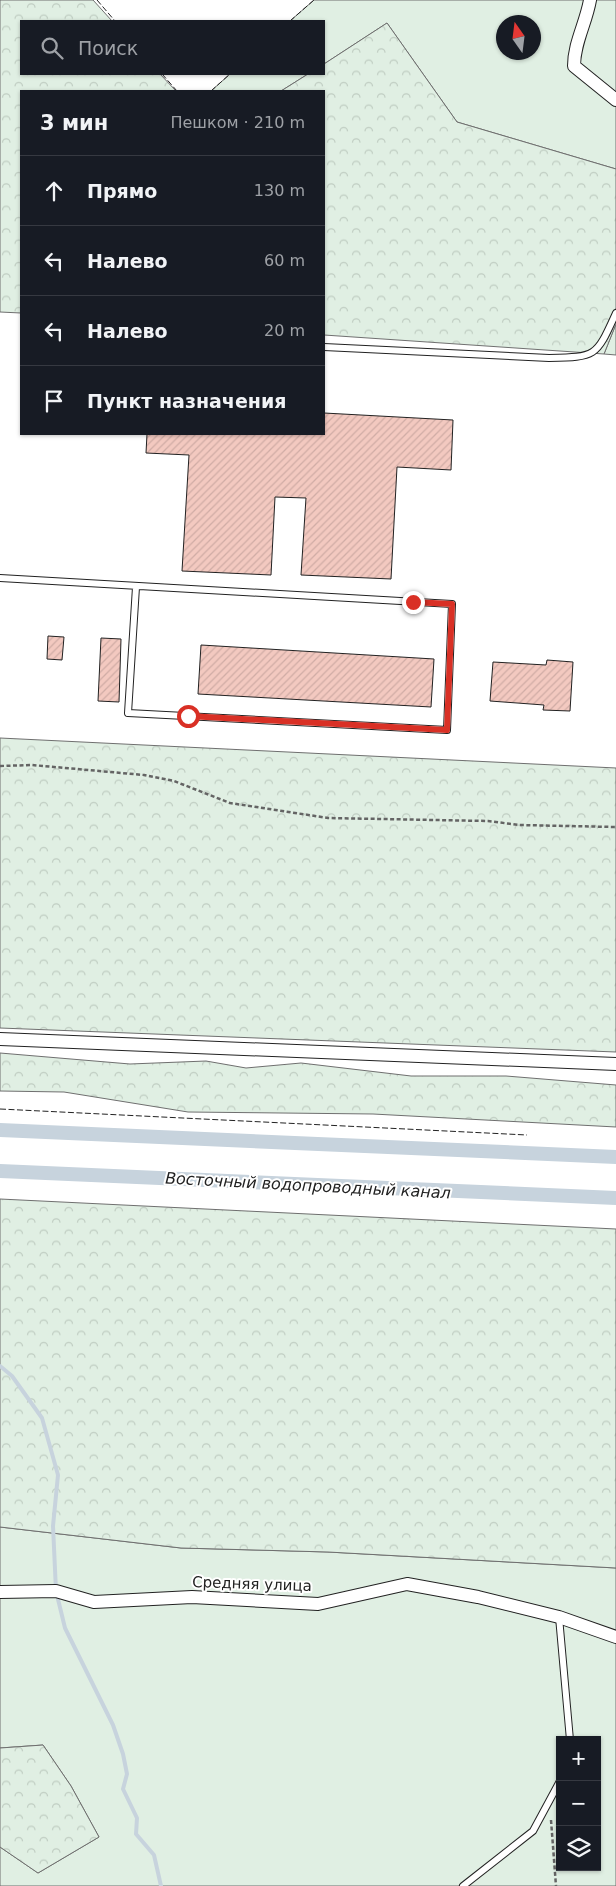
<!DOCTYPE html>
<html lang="ru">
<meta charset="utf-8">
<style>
:root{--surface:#171b24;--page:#242831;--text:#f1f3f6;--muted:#9ea1a6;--line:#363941}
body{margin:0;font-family:"DejaVu Sans",sans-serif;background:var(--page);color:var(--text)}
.controls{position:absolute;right:15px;bottom:15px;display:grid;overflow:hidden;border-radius:0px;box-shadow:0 1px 4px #0004}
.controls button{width:45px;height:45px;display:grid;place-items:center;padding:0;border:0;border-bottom:1px solid var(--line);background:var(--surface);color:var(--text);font:25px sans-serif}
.compass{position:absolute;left:496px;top:15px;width:45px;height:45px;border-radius:50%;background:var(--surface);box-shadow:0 1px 4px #0004;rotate:346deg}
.stop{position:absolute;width:15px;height:15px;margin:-11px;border:4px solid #d93025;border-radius:50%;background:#fff}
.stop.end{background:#d93025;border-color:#fff;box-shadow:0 1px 5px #0008}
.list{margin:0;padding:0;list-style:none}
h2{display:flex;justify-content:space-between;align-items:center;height:65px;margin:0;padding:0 20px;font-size:21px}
h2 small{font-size:16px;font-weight:400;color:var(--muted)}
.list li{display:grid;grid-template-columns:32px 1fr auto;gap:15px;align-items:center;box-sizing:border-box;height:70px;padding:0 20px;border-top:1px solid var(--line)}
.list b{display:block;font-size:19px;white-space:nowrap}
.list em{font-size:16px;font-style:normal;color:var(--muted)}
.icon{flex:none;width:28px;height:28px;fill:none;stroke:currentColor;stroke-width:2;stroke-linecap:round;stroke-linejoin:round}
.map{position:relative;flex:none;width:616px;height:1886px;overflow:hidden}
.search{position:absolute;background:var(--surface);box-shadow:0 1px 4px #0004;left:20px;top:20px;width:305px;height:55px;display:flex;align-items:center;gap:12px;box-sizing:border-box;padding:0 18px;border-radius:0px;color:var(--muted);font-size:19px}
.panel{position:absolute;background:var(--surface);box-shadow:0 1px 4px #0004;left:20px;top:90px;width:305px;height:345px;border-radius:0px}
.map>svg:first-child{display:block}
.green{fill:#e0efe3;stroke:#6f6f6f;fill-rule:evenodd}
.forest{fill:url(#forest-crowns);stroke:#6f6f6f}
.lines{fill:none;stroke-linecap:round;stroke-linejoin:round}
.stream{stroke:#c7d3dd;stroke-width:4}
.canal{stroke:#c7d3dd;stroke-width:14}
.building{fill:url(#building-hatch);stroke:#222}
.service-casing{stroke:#222;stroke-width:8}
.minor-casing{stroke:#222;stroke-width:14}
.path{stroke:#646464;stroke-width:2.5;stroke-dasharray:4 2.5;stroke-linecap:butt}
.service{stroke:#fff;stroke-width:6}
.minor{stroke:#fff;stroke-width:12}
.fence{stroke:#222;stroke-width:1;stroke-dasharray:6 2.5;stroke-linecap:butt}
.route{stroke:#d93025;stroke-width:6}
.labels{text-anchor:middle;stroke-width:4;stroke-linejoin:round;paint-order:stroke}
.street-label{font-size:15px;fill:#222;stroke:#fff}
.water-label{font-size:16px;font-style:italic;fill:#222;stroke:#fff}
</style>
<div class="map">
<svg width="616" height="1886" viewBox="0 0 616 1886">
<defs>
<pattern id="forest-crowns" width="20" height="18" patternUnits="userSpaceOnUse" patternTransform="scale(1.25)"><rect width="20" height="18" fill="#e0efe3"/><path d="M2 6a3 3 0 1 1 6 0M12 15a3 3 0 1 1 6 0" fill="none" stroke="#c0cdc2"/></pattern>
<pattern id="building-hatch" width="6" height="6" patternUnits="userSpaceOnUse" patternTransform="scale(1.25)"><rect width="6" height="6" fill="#f3c9c0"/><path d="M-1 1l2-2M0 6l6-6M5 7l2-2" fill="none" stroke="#d0aca5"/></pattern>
</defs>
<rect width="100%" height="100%" fill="#fff"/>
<g class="green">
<path d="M314 0H616V169L457 122 387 23 324 64V21H290ZM504 22H534V52H504Z"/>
<path d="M230 74H308L281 91H211Z"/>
<path d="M616 324V355L604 354Z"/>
<path d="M0 1527 181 1548 328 1552 616 1568V1886H0V1847L38 1873 99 1837 71 1786 43 1745 0 1748ZM560 1740H597V1867H560Z"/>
</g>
<g class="forest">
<path d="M0 0H93L112 21H21V74H160L176 91H21V313L0 312Z"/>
<path d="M387 23 457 122 616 169V324L604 354 324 335V91H281L308 74H324V64Z"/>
<path d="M0 738 616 768V1052L0 1028Z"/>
<path d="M0 1053 130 1064 206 1061 246 1068 301 1063 411 1076H506L616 1085V1127L373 1114 188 1112 64 1092 0 1091Z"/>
<path d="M0 1199 616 1229V1568L328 1552 181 1548 0 1527Z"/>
<path d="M43 1745 71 1786 99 1837 38 1873 0 1847V1748Z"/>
</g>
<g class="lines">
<path class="stream" d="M0 1366 12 1376 42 1418 58 1475 53 1526 56 1591 65 1628 113 1725 123 1754 127 1774 123 1789 137 1818 136 1834 154 1855 161 1886"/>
<g class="canal">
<path d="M0 1130 616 1157"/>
<path d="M0 1171 616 1198"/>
</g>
</g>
<g class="building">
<path d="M324 413 453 420 451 470 397 467 391 579 301 575 306 498 275 497 271 575 182 571 189 455 146 453 147 434H324Z"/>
<path d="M48 636 64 637 62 660 47 659Z"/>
<path d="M101 638 121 639 119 702 98 701Z"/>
<path d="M201 645 434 659 431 707 198 694Z"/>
<path d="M547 660 573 662 570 711 543 710 544 705 490 701 493 662 546 665Z"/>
</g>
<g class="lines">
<g class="service-casing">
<g id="service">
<path d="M324 347 549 358C597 357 596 357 616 313"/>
<path d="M0 578 452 604 447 730 128 713 136 587"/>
<path d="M559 1617 570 1740"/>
<path d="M463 1886 533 1831 560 1781"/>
</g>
</g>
<g class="minor-casing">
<g id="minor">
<path d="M590 0C586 23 574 43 574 66L616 100"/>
<path d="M0 1039 616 1064"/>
<path d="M0 1592 56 1591 94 1602 192 1597 318 1604 407 1584 478 1597 559 1617 616 1637"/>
</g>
</g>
<g class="path">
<path d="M0 766 32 765 144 775 174 781 230 803 328 818 488 821 519 825 616 827"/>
<path d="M551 1820 556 1886"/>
</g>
<use href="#service" class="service"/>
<use href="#minor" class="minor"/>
<g class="fence">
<path d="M97 0 115 21"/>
<path d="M290 21 314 0"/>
<path d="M162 74 177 91"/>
<path d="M211 91 230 74"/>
<path d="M0 1109 527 1135"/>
</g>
</g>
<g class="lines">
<path class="route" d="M188 716 447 730 452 604 413 602"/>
</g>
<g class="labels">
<g class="street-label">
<text transform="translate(252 1584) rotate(2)" y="5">Средняя улица</text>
</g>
<g class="water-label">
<text transform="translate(308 1185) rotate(3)" y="6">Восточный водопроводный канал</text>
</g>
</g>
</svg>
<div class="controls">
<button>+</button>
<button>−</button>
<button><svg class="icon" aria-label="layers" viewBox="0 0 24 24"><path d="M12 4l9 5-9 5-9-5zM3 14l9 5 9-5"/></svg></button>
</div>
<svg class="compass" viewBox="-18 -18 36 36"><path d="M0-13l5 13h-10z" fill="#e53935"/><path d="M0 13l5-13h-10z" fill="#9ea1a6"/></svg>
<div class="stop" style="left:188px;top:716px"></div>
<div class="stop end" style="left:413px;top:602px"></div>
<div class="search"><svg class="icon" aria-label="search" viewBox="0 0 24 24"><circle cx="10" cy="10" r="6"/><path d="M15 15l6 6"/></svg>Поиск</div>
<section class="panel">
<h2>3 мин<small>Пешком · 210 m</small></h2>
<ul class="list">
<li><svg class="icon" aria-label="ahead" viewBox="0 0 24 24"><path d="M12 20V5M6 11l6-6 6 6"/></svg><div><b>Прямо</b></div><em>130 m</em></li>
<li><svg class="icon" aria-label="left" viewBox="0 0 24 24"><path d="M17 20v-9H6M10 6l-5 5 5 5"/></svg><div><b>Налево</b></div><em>60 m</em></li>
<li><svg class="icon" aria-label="left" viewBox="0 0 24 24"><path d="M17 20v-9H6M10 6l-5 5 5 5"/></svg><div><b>Налево</b></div><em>20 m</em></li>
<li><svg class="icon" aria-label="arrive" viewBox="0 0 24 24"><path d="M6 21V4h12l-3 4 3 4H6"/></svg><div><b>Пункт назначения</b></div></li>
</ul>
</section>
</div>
